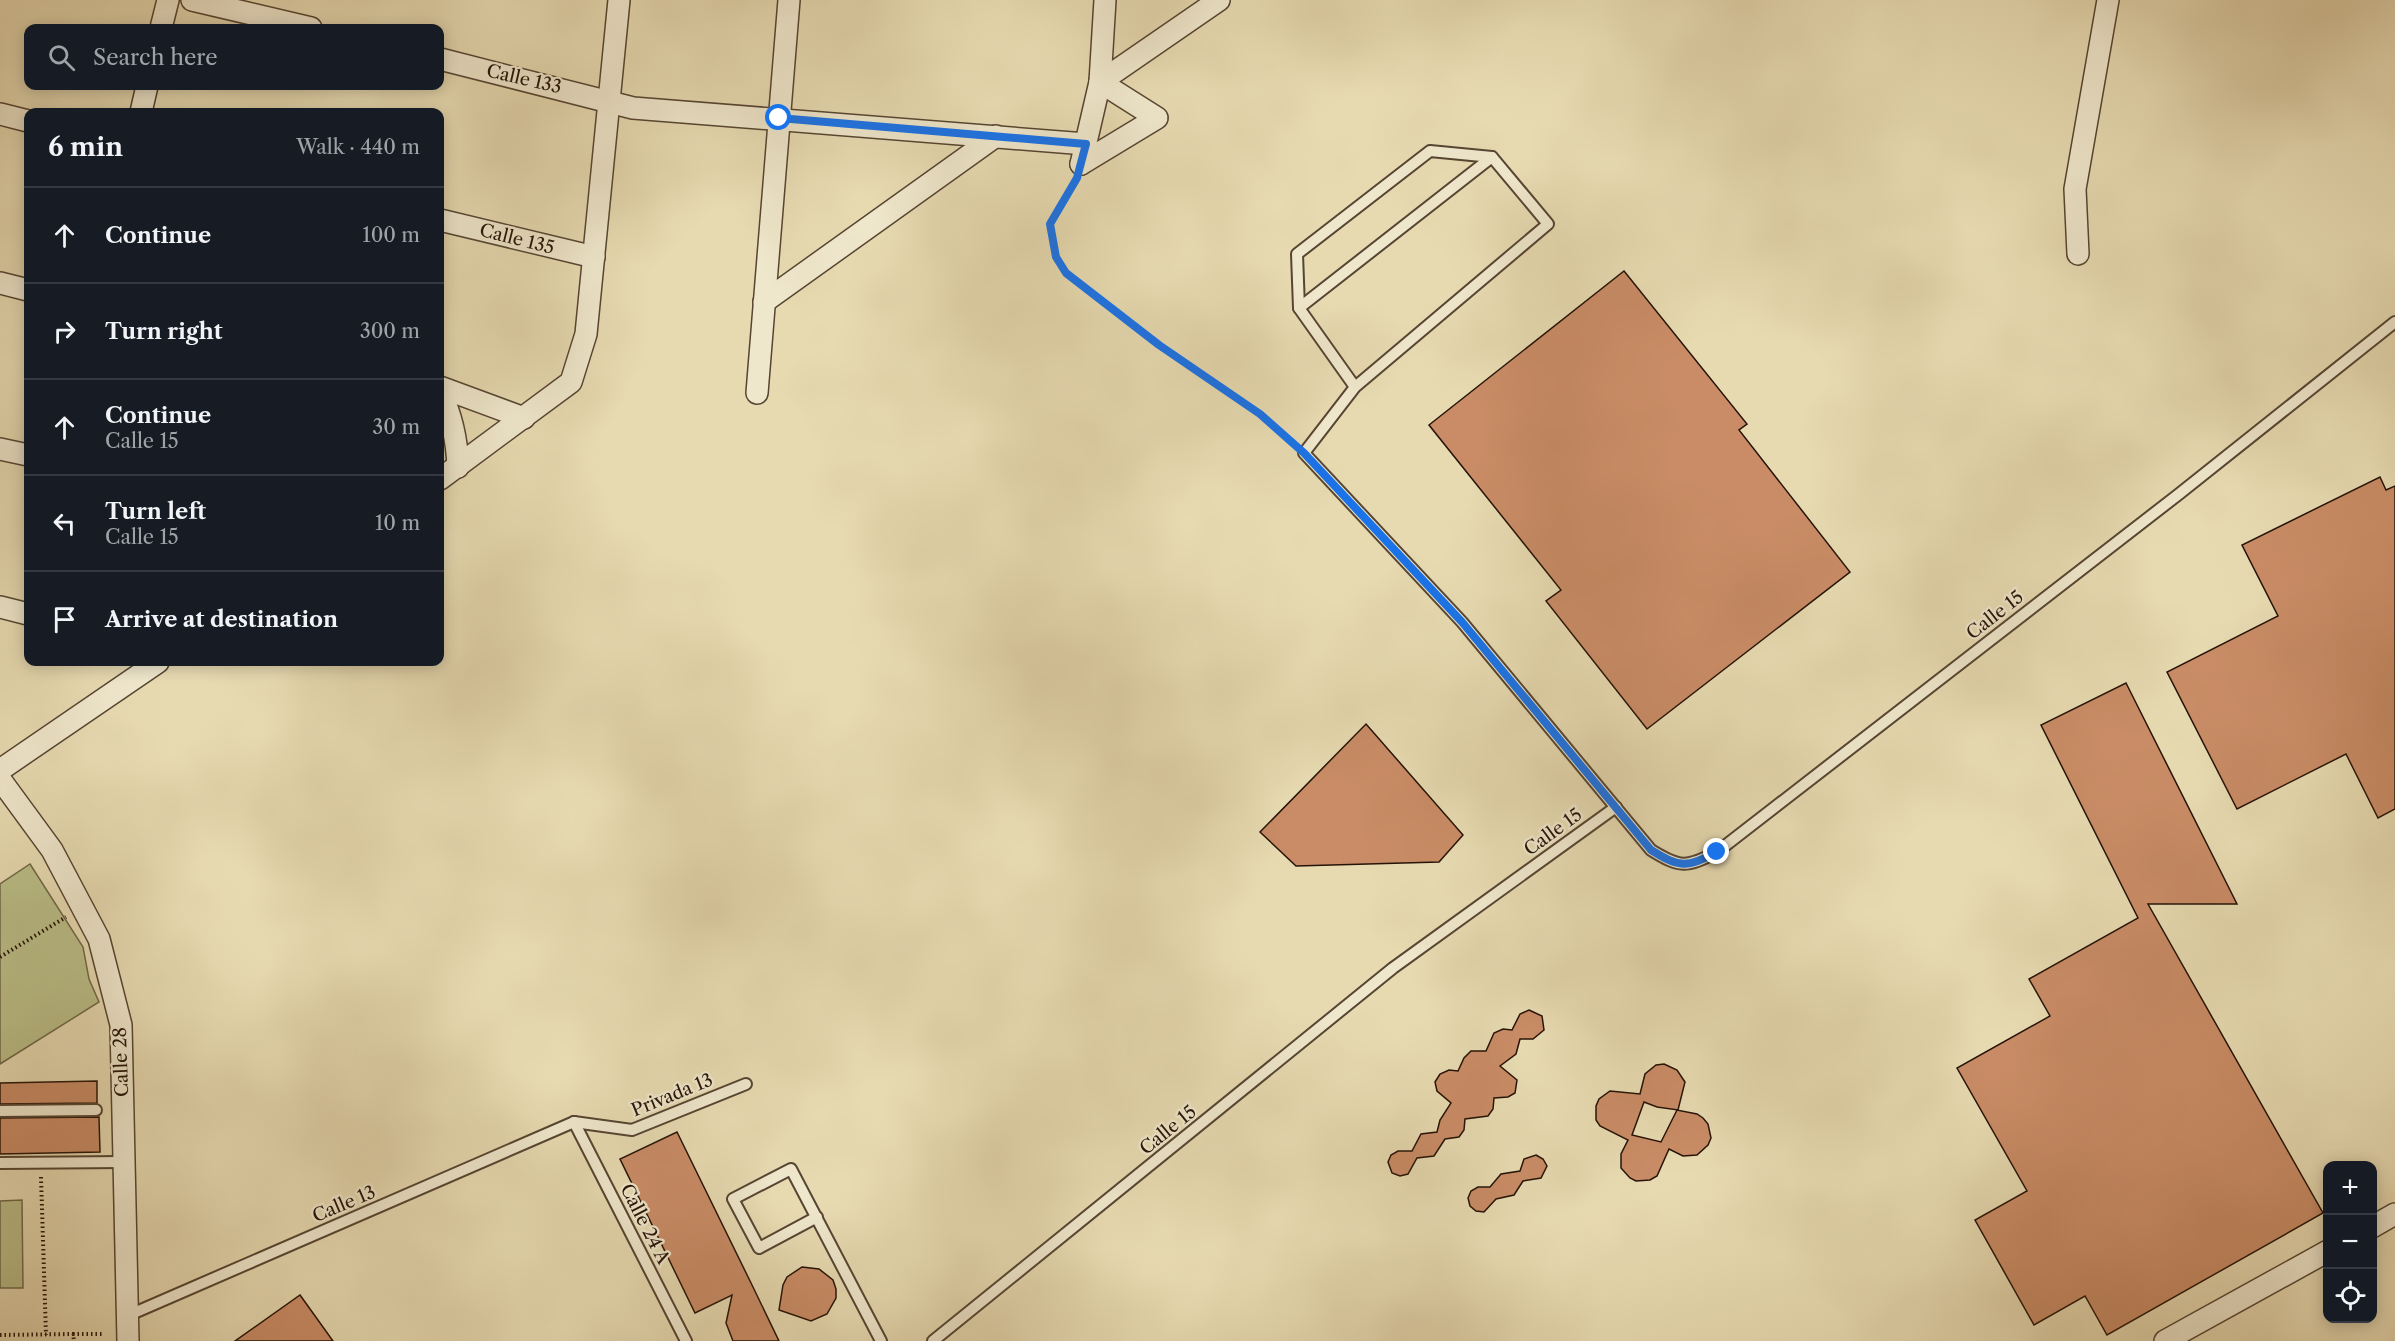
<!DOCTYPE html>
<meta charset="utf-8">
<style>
:root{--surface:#171b24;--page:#242831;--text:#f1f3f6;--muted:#9ea1a6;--line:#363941}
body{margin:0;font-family:"Libre Caslon Text",serif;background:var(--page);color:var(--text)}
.controls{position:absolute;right:18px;bottom:18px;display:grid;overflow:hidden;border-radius:12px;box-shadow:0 3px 15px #0003}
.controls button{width:54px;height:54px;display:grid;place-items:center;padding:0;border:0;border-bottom:2px solid var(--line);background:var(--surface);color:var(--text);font:30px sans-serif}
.stop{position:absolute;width:18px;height:18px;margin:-14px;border:4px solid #1a73e8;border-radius:50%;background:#fff}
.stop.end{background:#1a73e8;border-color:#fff;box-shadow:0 2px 6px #0008}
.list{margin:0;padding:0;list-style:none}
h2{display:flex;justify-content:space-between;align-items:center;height:78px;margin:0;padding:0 24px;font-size:26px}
h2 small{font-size:20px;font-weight:400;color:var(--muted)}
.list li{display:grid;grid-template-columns:39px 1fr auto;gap:18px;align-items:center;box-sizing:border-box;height:96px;padding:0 24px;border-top:2px solid var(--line)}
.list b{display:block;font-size:22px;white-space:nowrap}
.list p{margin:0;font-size:20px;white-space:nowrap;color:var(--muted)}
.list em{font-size:20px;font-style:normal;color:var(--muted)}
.icon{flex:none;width:33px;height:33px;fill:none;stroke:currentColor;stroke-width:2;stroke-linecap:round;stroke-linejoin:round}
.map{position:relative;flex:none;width:2395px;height:1341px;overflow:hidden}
.search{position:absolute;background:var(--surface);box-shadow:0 3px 15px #0003;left:24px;top:24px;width:420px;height:66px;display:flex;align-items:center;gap:15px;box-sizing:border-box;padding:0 21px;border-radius:12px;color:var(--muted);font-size:22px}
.panel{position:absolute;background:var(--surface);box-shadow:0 3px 15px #0003;left:24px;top:108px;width:420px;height:558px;border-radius:12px}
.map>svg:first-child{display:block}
.green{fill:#babe88;stroke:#706848;stroke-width:1.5}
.building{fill:#c98c66;stroke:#251307;stroke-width:1.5}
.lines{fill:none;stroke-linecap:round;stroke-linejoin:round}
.service-casing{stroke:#564532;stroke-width:14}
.minor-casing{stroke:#564532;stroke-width:24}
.path{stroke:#251307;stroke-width:4;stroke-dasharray:1.5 3;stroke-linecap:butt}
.service{stroke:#efe7cc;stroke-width:10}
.minor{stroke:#efe7cc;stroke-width:21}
.route{stroke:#1a73e8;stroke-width:8}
.labels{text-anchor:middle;stroke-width:4.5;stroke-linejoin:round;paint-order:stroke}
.street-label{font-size:18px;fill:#251307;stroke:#efe7cc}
</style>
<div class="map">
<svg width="2395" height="1341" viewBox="0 0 2395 1341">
<rect width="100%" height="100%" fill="#e7dab1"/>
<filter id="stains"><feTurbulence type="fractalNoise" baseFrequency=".00333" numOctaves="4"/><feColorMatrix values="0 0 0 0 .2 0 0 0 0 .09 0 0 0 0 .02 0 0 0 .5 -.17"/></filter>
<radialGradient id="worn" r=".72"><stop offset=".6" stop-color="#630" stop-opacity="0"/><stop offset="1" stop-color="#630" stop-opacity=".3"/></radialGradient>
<g class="green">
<path d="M30 864 83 947 89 979 99 1002 0 1064V884Z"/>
<path d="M22 1200 23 1288H0V1201Z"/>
</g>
<g class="building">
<path d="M1624 271 1747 424 1739 430 1850 572 1647 729 1546 601 1561 590 1429 425Z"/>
<path d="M2380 477 2386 490 2395 486V809L2378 818 2346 754 2237 809 2167 672 2278 616 2242 545Z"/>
<path d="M2126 683 2237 904H2148L2323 1213 2107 1335 2085 1296 2034 1325 1975 1220 2027 1191 1957 1068 2050 1016 2029 979 2138 918 2041 725Z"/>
<path d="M1366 724 1463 835 1439 862 1296 866 1260 832Z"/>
<path d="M1529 1010 1542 1016 1544 1030 1533 1039H1520L1516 1054 1500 1066 1517 1080 1515 1093 1508 1097 1494 1098 1493 1109 1488 1116 1465 1119 1464 1130 1459 1137 1445 1139 1434 1156 1417 1158 1408 1174 1400 1176 1392 1173 1388 1162 1391 1155 1398 1151H1412L1421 1134 1437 1132 1440 1120 1451 1103 1437 1091 1435 1082 1440 1074 1449 1070 1458 1071 1464 1058 1471 1051H1486L1494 1033 1503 1029 1512 1030 1520 1014Z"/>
<path d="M1664 1064 1677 1070 1685 1082 1678 1110 1657 1107 1644 1102 1632 1135 1661 1142 1677 1110 1697 1114 1703 1118 1708 1124 1711 1138 1708 1145 1697 1155 1683 1156 1669 1149 1657 1176 1650 1180 1636 1181 1630 1178 1621 1168V1154L1628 1140 1600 1126 1596 1120V1106L1599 1099 1610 1091 1640 1094 1645 1074 1656 1065Z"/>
<path d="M97 1081V1103L0 1104V1083Z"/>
<path d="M99 1117 100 1152 0 1154V1118Z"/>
<path d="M677 1132 752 1285 779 1341H733L726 1323 732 1295 695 1313 620 1159Z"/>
<path d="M1536 1155 1543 1159 1547 1166 1541 1178 1523 1181 1514 1195 1496 1199 1484 1212 1476 1211 1470 1206 1468 1198 1471 1191 1478 1187H1490L1501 1174 1520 1171 1524 1159Z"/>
<path d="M802 1267 819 1269 833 1280 836 1289V1298L827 1314 811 1321 779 1310 783 1285 787 1277Z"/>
<path d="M300 1295 333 1341H235Z"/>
</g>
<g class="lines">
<g class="service-casing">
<g id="service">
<path d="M1299 308 1492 157"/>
<path d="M1355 387 1299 308 1297 254 1430 151 1492 157 1548 224 1355 387 1304 453 1462 622 1651 850C1680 868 1686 868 1717 852L2179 494 2395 322"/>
<path d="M0 1111 96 1110"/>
<path d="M574 1122 686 1341"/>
<path d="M574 1122 632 1130 746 1084"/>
<path d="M0 1163 124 1162"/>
<path d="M817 1217 759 1248 733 1199 791 1169 881 1341"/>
<path d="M127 1316 574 1122"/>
<path d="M933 1341 1393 968 1616 807"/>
</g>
</g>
<g class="minor-casing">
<g id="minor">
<path d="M192 0 311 28"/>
<path d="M161 28 168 0"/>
<path d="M440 59 633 108 1086 144"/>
<path d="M1100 82 1219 0"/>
<path d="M141 112 147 86"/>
<path d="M0 114 28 121"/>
<path d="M1081 164 1100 82 1105 0"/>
<path d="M1081 164 1157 118 1100 82"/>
<path d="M440 220 594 257"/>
<path d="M2078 254 2075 189 2108 0"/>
<path d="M0 283 28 290"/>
<path d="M764 302 996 136"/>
<path d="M440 387 524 418"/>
<path d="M440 391C452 416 457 439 458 467"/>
<path d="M757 393 789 0"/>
<path d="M0 449 28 455"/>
<path d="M440 479 571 382 586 334 619 0"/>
<path d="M0 607 28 614"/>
<path d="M0 770 158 662"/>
<path d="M0 779 52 850 99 939 121 1025 128 1341"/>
<path d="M2372 1227 2395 1214"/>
<path d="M2165 1341 2328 1251"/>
</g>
</g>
<g class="path">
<path d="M1076 182 1050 224 1056 257 1066 273 1159 344 1260 414 1293 443"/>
<path d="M0 957 66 917"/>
<path d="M41 1177 46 1335"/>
<path d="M73 1334H102"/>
<path d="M0 1335 73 1334 74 1341"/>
</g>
<use href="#service" class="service"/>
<use href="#minor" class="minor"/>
</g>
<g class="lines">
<path class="route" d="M779 118 1086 144 1077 178 1050 224 1056 257 1066 273 1159 345 1260 414 1304 453 1462 622 1651 850C1680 868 1686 868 1717 852"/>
</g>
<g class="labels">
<g class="street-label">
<text transform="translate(524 79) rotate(13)" y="6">Calle 133</text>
<text transform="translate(517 239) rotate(14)" y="6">Calle 135</text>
<text transform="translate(1995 615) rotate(-38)" y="6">Calle 15</text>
<text transform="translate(1553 832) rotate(-36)" y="6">Calle 15</text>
<text transform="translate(121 1062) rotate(-92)" y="6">Calle 28</text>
<text transform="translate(672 1095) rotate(-22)" y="6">Privada 13</text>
<text transform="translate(1168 1130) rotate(-39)" y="6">Calle 15</text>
<text transform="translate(344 1204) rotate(-23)" y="6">Calle 13</text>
<text transform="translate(645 1224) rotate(63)" y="6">Calle 24 A</text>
</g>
</g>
<rect width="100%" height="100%" filter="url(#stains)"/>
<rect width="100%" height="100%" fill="url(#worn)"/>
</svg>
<div class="controls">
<button>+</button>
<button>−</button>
<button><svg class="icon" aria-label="locate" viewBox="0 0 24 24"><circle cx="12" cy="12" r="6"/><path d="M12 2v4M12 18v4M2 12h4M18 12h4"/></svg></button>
</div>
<div class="stop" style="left:779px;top:118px"></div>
<div class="stop end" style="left:1717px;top:852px"></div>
<div class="search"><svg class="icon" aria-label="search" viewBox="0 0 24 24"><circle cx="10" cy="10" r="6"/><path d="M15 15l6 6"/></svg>Search here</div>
<section class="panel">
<h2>6 min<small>Walk · 440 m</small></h2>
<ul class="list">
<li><svg class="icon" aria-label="ahead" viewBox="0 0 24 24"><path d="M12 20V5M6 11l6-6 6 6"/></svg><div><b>Continue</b></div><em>100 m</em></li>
<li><svg class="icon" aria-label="right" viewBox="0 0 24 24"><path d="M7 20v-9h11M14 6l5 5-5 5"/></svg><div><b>Turn right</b></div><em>300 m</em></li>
<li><svg class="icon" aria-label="ahead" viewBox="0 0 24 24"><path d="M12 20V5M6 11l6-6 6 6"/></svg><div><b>Continue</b><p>Calle 15</p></div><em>30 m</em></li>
<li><svg class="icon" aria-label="left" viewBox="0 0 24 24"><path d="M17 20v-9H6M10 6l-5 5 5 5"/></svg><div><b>Turn left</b><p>Calle 15</p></div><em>10 m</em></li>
<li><svg class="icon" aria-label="arrive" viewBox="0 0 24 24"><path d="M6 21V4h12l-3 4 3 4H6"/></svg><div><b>Arrive at destination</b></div></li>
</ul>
</section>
</div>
